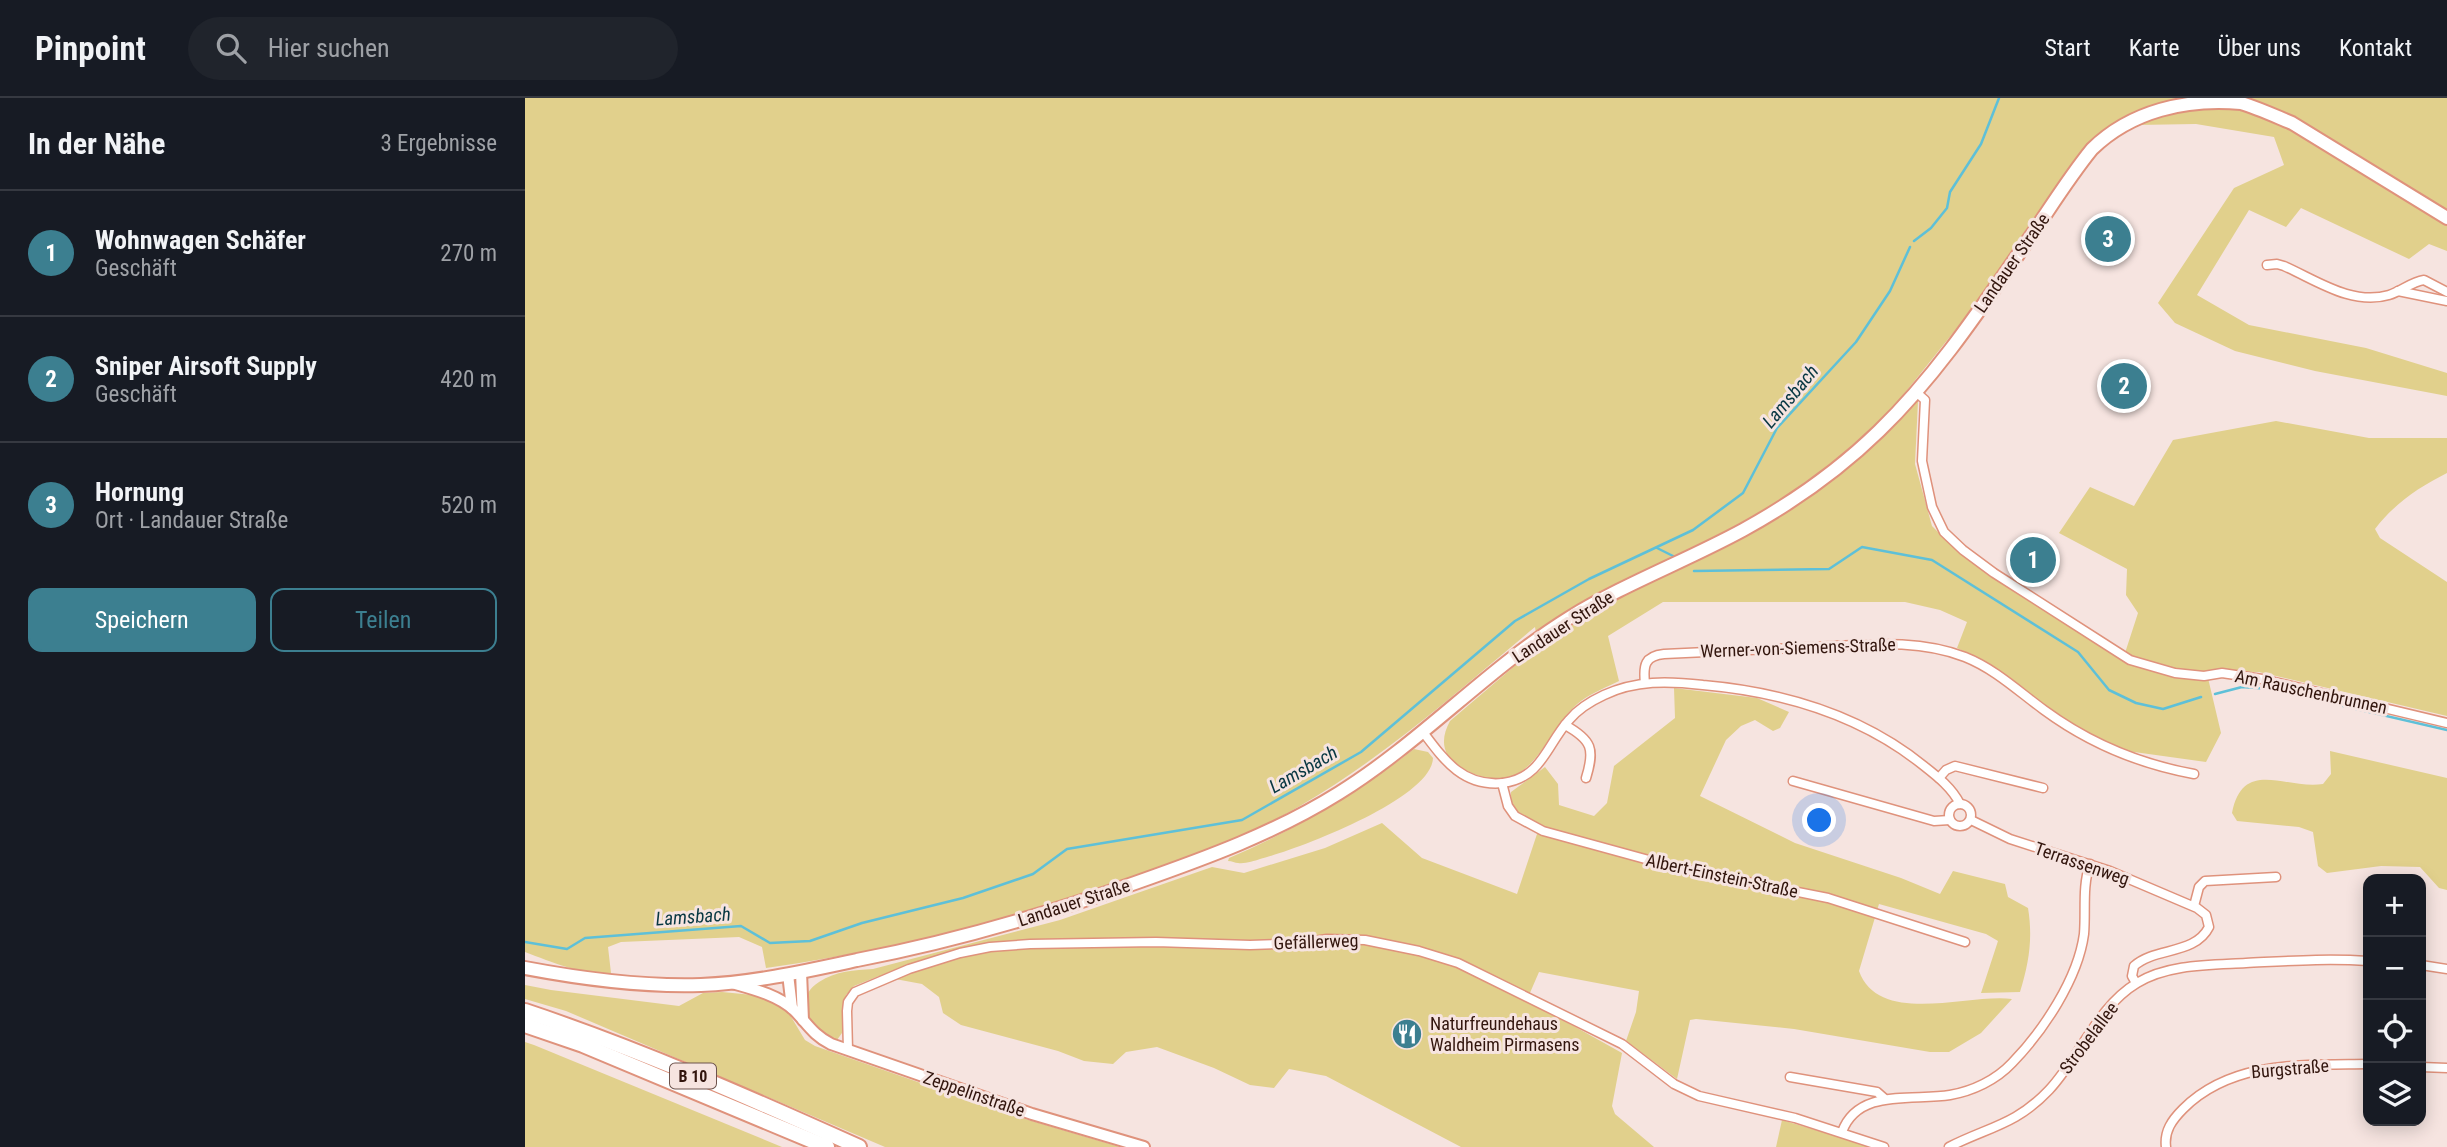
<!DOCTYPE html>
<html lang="de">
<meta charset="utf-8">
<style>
:root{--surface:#171b24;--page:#20242c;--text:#f1f3f6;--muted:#9ea1a6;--line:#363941;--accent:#3c7f90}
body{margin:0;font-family:"Roboto Condensed",sans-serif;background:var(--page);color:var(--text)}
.controls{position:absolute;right:21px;bottom:21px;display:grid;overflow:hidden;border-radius:14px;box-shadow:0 4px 18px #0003}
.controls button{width:63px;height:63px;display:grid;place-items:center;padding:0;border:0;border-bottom:2px solid var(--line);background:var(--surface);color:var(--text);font:35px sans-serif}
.you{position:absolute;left:1295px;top:723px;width:24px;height:24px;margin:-18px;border:5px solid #fff;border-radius:50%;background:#1a73e8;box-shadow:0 0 0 10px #1a73e833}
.badge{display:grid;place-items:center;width:46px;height:46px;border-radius:50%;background:var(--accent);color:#fff;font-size:23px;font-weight:700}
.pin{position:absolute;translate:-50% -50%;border:4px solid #fff;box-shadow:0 2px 7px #0006}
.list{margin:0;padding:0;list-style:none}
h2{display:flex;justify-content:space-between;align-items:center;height:91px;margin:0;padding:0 28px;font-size:30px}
h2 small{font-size:23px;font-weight:400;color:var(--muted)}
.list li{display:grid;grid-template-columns:46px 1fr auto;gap:21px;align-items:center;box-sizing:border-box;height:126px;padding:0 28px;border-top:2px solid var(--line)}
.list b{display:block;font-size:26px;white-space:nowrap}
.list p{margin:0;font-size:23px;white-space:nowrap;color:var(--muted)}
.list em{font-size:23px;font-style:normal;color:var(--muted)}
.actions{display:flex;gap:14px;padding:21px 28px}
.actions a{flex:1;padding:16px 0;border:2px solid var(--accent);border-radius:14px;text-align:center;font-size:24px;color:var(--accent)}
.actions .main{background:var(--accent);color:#fff}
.icon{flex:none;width:38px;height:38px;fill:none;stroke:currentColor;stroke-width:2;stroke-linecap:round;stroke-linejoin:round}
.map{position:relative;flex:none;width:1922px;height:1049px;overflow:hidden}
header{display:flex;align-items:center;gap:42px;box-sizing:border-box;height:98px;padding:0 35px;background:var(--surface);border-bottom:2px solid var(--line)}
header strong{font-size:33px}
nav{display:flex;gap:38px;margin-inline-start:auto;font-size:24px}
.search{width:490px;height:63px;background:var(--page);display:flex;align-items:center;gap:18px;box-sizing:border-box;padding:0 24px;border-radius:38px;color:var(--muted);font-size:26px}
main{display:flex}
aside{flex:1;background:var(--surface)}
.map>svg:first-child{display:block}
.green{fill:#e1d08c}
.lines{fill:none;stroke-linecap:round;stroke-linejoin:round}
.stream{stroke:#5ec0d8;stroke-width:2.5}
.minor-casing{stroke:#df927c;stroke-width:11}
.tertiary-casing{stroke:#df927c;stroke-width:14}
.secondary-casing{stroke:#df927c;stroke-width:16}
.trunk-casing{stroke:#df927c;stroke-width:18}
.minor{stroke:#fff;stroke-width:8}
.tertiary{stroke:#fff;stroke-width:10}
.secondary{stroke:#fff;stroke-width:12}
.trunk{stroke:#fff;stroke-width:14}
.labels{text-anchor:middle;stroke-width:6;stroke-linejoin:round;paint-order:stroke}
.shield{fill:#f6e4e0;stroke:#6d534c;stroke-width:2}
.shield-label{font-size:16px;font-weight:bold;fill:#32150d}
.street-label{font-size:18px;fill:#32150d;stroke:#f6e4e0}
.poi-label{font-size:18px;fill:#32150d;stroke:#f6e4e0;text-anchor:start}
.water-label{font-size:19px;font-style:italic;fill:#083742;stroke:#f6e4e0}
</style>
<header>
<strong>Pinpoint</strong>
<div class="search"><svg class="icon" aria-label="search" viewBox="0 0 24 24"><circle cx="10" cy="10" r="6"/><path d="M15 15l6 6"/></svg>Hier suchen</div>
<nav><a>Start</a><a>Karte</a><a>Über uns</a><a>Kontakt</a></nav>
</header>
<main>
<aside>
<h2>In der Nähe<small>3 Ergebnisse</small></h2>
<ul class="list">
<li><span class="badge">1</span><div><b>Wohnwagen Schäfer</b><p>Geschäft</p></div><em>270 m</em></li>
<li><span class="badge">2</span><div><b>Sniper Airsoft Supply</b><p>Geschäft</p></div><em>420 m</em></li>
<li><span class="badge">3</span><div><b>Hornung</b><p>Ort · Landauer Straße</p></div><em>520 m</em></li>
</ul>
<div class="actions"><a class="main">Speichern</a><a>Teilen</a></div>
</aside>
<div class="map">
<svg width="1922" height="1049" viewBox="0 0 1922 1049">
<rect width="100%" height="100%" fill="#f6e4e0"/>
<g class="green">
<path d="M0 0H1922V153L1904 146 1884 161 1776 110 1761 129 1724 112 1672 197 1724 227 1841 250 1922 275V298L1790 273 1710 253 1650 225 1633 205 1709 90 1759 67 1749 39 1671 26 1611 27 1556 54 1448 210 1375 301 1393 303 1390 366 1407 428 1435 456 1601 563 1645 577 1683 580 1696 635 1681 664 1602 653 1546 627 1465 566 1432 550 1442 524 1415 512 1380 504H1138L1083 538 1094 583C1082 589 1067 595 1056 603 1021 629 1011 695 955 678 945 675 929 667 923 658 916 646 919 634 925 623L1013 548 1010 529C934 592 861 658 775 708 724 738 666 759 610 779 490 821 367 852 241 870L237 849 214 839 96 844 83 849 86 875C54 876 29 865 0 854Z"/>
<path d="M1751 323 1844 340H1922V375C1894 389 1869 406 1850 431L1855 440 1922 484V618L1734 574 1667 573 1636 569 1608 561 1600 555 1613 515 1601 497 1602 471 1534 435 1565 389 1609 408 1648 342Z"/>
<path d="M1149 590 1232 600 1264 614 1255 630 1248 633 1230 622 1216 628 1201 642 1175 698 1270 745 1376 780 1415 796 1428 773 1480 786 1483 799 1503 810C1508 840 1504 865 1495 894L1456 895 1473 843 1461 836 1354 806 1334 873C1354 929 1445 895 1487 901L1456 935 1424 954H1405L1269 931 1171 921 1165 922 1152 981 1101 943 1111 914 1114 893 1014 874 1001 904 1045 926 1097 955 1087 1008 1090 1016 1129 1049H936L801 978 764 971 749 990 725 987 689 970 632 949 601 954 588 966 559 963 533 953 436 927 418 915 414 899 397 886 354 878 329 888 321 897 317 916V935L312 942C286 933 265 903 294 884 311 873 329 872 348 871L535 822 687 769 719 775 800 750 857 725 897 760 992 796 1015 727C998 720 985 714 986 694L1020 669 1033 686 1034 707 1069 718 1082 705 1089 668 1150 620Z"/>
<path d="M889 651 903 654 908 660C907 701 771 752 735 761 729 763 720 766 713 765 710 765 707 763 703 763L704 760C770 732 832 695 889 651Z"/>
<path d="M1805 653 1922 680V792L1914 790 1895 769 1856 768 1802 775 1793 768 1788 734 1774 729 1712 723 1707 715C1718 659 1761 692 1798 686L1806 676Z"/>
<path d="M0 887 26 892 154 908 178 895 197 894 228 897 245 902 262 912 280 942 290 948 487 1017 595 1049H360L41 913 0 901Z"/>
<path d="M0 944 9 947 257 1049H0Z"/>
<path d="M1257 1022 1347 1049H1251Z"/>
</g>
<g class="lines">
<g class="stream">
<path d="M1389 143 1406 130 1422 110 1425 94 1456 46 1474 0"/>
<path d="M1132 450 1148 458"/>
<path d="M1169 473 1304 471 1337 449 1407 462 1553 554 1584 592 1611 605 1638 611 1676 599"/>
<path d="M1690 596 1717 589 1745 591 1922 632"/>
<path d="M0 844 42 851 60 840 216 828 245 845 285 843 337 825 438 800 508 776 542 751 717 722 836 654 990 523 1064 481 1168 432 1218 395 1252 330 1331 244 1365 193 1385 149"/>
</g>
<g class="minor-casing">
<g id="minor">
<path d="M1742 167 1752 166 1759 168C1791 182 1827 208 1864 197 1877 193 1886 184 1899 182L1922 194"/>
<path d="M1873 193 1922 203"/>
<path d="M1391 294 1400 302 1397 363 1407 409 1419 434 1438 452 1469 475 1605 562 1650 575 1679 578 1697 575 1737 581 1922 625"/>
<path d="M1120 585C1118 567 1120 558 1139 556 1189 554 1238 551 1288 549 1339 547 1391 540 1440 559 1470 571 1493 593 1519 612 1564 645 1614 666 1669 676"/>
<path d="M1040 627C1067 642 1070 651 1061 680"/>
<path d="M898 634C919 662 938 689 978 685 1017 680 1022 646 1044 622 1053 611 1066 603 1079 597 1111 582 1143 583 1178 587 1257 594 1336 617 1399 668 1413 679 1427 690 1435 706"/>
<path d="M1414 680 1421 672 1430 668 1518 690"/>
<path d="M1268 683 1409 723 1425 722"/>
<path d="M977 685 983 708 990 718 1018 733 1153 770 1303 800 1440 844"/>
<circle cx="1435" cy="717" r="11"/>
<path d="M1446 722 1485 741 1585 773 1672 810 1681 817 1684 829C1670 857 1630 849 1609 868L1607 878 1611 885"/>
<path d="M1669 808 1674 789 1680 783 1751 779"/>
<path d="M1896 867 1922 871"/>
<path d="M323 952 322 913 323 904 330 894 384 871 435 855 465 849 505 846 631 844 725 847 776 845 802 841 840 842 894 853 933 865 1097 946 1149 986 1174 998 1270 1020 1359 1049"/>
<path d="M1896 969 1922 970"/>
<path d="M1265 979 1352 994 1360 1001"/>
<path d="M1317 1034C1333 990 1388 1003 1425 997 1448 993 1471 982 1487 965 1518 933 1553 881 1559 836 1561 813 1557 788 1565 766"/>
<path d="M1424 1049C1463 1029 1491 1027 1524 992 1555 959 1572 909 1612 885 1643 866 1685 867 1721 865 1762 863 1802 860 1843 863"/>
<path d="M1641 1049C1639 1033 1647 1022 1658 1011 1707 962 1779 967 1843 966"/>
</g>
</g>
<g class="tertiary-casing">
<g id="tertiary">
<path d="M276 874 278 922"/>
<path d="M263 876 267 910"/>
<path d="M207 885C228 891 253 897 269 912 282 925 288 937 306 946L507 1016 619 1049"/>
</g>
</g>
<g class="secondary-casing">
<path id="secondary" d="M0 870C58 881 116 889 176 887 228 885 281 873 332 862 427 844 519 817 610 785 681 760 750 735 814 695 896 644 962 571 1044 520 1099 486 1161 463 1218 432 1267 405 1314 372 1354 333 1414 275 1460 204 1508 135 1527 107 1545 78 1567 51 1606 13 1661 0 1716 5 1733 10 1750 18 1767 25L1922 120"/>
</g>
<g class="trunk-casing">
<g id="trunk">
<path d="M0 913C114 951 225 1000 334 1049"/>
<path d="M0 927 58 947 302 1049"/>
</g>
</g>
<use href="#minor" class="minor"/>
<use href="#tertiary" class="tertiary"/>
<use href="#secondary" class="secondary"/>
<use href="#trunk" class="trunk"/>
</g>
<defs>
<g id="restaurant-disc" transform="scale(1.575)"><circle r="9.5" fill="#3c7f90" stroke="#f6e4e0"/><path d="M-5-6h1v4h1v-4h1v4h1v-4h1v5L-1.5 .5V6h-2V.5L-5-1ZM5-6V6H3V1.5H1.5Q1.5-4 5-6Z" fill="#fff"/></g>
</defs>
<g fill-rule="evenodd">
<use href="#restaurant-disc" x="882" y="936"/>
</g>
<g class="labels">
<rect class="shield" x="145" y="965.5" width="46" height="25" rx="5"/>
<g class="shield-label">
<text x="168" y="984">B 10</text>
</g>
<g class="street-label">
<text transform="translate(1487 165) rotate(-55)" y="6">Landauer Straße</text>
<text transform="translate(1038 529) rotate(-33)" y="6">Landauer Straße</text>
<text transform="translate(1273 550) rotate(-2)" y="6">Werner-von-Siemens-Straße</text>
<text transform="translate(1786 594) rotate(12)" y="6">Am Rauschenbrunnen</text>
<text transform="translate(1557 766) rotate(19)" y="6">Terrassenweg</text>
<text transform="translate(1197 778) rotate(12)" y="6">Albert-Einstein-Straße</text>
<text transform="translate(549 805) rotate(-18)" y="6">Landauer Straße</text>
<text transform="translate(791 844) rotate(-2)" y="6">Gefällerweg</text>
<text transform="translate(1564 940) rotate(-53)" y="6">Strobelallee</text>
<text transform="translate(1765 971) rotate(-5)" y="6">Burgstraße</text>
<text transform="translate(449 996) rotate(19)" y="6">Zeppelinstraße</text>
</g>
<g class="poi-label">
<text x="905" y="932">Naturfreundehaus<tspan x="905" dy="21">Waldheim Pirmasens</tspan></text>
</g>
<g class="water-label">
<text transform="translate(1265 298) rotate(-50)" y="7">Lamsbach</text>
<text transform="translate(778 671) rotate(-30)" y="7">Lamsbach</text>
<text transform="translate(168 818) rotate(-4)" y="7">Lamsbach</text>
</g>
</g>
</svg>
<div class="controls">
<button>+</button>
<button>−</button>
<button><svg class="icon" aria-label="locate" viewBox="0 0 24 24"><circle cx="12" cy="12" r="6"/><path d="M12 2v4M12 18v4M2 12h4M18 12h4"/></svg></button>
<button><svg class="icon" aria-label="layers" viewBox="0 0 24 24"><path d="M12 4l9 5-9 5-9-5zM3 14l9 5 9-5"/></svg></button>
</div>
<div class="you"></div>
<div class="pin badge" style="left:1508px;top:462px">1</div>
<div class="pin badge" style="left:1599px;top:288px">2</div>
<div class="pin badge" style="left:1583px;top:141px">3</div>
</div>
</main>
